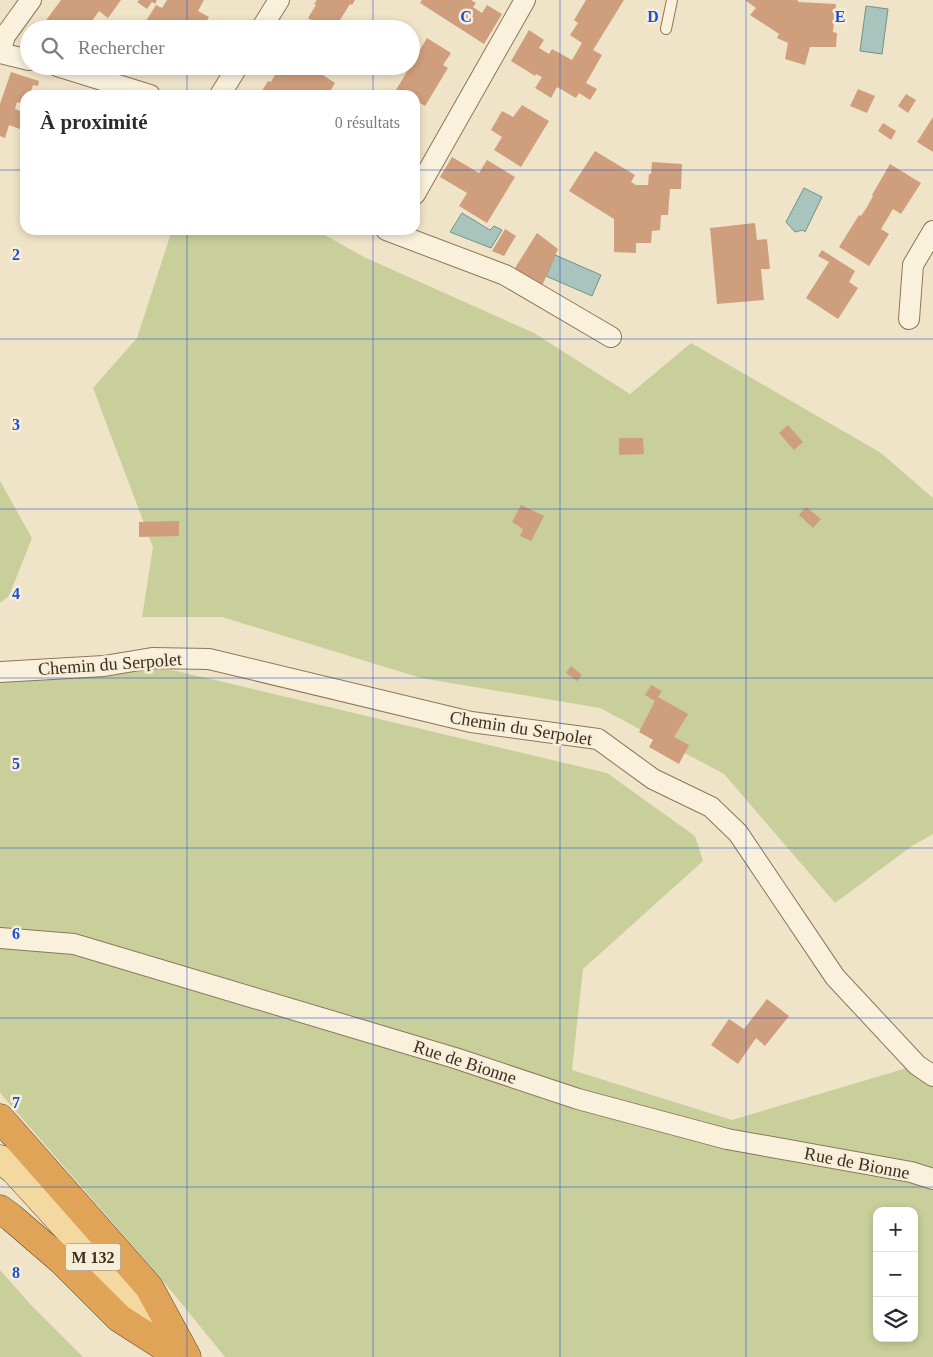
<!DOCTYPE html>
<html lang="fr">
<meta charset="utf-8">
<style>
:root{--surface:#fff;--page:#f7f7f7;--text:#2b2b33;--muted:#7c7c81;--line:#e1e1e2}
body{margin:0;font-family:Georgia,serif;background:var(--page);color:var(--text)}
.controls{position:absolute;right:15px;bottom:15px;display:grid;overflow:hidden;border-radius:10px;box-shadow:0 2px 8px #0003}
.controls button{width:45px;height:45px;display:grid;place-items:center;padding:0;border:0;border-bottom:1px solid var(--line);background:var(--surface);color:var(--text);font:25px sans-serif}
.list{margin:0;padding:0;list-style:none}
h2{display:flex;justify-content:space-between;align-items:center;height:65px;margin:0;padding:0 20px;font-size:21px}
h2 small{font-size:16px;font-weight:400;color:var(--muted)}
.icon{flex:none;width:28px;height:28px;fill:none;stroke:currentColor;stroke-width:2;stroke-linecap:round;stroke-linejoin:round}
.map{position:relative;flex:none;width:933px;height:1357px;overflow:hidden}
.search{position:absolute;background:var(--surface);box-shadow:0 2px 8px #0003;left:20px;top:20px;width:400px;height:55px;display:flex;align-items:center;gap:12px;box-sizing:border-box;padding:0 18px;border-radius:28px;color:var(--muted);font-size:19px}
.panel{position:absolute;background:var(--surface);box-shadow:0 2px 8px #0003;left:20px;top:90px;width:400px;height:145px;border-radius:15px}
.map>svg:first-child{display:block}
.green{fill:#c9cf9b;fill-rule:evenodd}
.water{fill:#a9c4bc;stroke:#6f938a}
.building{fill:#cf9f7d}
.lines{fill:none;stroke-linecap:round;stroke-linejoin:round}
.lane-casing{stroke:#8d765c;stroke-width:12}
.street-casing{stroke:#8d765c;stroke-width:22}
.primary-casing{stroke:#5b4430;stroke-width:29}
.highway-casing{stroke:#5b4430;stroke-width:29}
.lane{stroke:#faf1dc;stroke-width:10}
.street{stroke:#faf1dc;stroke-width:20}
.primary{stroke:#f3d9a0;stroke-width:28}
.highway{stroke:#e0a458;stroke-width:28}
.grid{fill:none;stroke:#1d4ed8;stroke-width:1;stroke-opacity:0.55}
.labels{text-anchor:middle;stroke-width:5;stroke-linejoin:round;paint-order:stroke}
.shield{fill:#f7eed8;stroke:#756857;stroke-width:1}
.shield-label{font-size:16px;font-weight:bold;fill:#3d2e20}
.street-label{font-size:18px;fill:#3d2e20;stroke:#f7eed8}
.grid-label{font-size:16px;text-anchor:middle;font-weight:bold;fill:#1d4ed8;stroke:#f7eed8;stroke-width:5;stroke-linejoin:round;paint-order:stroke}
</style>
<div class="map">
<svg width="933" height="1357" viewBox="0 0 933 1357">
<rect width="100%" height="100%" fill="#f0e4c8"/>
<g class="green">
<path d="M172 230H316L364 257 534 333 630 394 691 343 881 453 933 498V834L912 846 835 903 724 774 600 708 421 678 222 617H142L153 547 93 388 137 338Z"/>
<path d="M0 481 32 538 9 596 0 603Z"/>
<path d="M126 659 607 773 695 836 703 861 583 969 572 1070 732 1120 917 1065 933 1078V1357H225L159 1276 0 1093V664ZM877 1211H914V1338H877Z"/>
<path d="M0 1270 30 1304 83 1357H0Z"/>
</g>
<g class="water">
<path d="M866 6 888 9 882 54 860 51Z"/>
<path d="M804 188 822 197 805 232 803 230 795 232 786 222Z"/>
<path d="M462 213 490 230 494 226 502 230 491 248 450 232Z"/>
<path d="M555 255 601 275 592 296 546 276Z"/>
</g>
<g class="building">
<path d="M61 0H121L108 18 99 11 89 25 85 22 80 29H62L44 23Z"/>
<path d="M139 0H157L155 4 152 2 147 9 137 2Z"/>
<path d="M167 0H204L198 11 209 17 202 29H193V27L188 24 185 29H141L156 5 162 8Z"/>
<path d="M317 0H355L352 5 350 4 340 20 353 29H317L319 25 308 18 316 5 314 4Z"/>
<path d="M422 0H471L476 3 473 7 482 13 487 5 502 14 484 44 420 3Z"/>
<path d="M586 0H624L593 50 602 55 586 83 597 89 590 100 579 93 576 98 557 87 551 98 535 88 542 77 536 74 535 76 511 61 529 30 544 40 539 48 549 54 552 49 572 60 582 43 570 35 578 23 574 20Z"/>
<path d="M745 0H797L799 2 836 4 833 32 837 33 836 47H810L805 65 785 59 788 43 777 38 779 34 750 15 756 8Z"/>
<path d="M427 38 451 53 443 65 448 68 425 106 420 103 415 112V95H393Z"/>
<path d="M280 66H309L335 83 328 95H322L314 90 311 95H268L262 91 268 81 271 82Z"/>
<path d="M11 72 39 81 38 86 33 85 30 95H25V105L17 102 15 109 25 113 20 129 9 125 5 138 0 136V104Z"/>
<path d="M858 89 875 96 867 113 850 106Z"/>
<path d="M906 94 916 100 908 113 898 106Z"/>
<path d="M522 105 549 121 521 167 494 150 502 137 491 130 502 111 513 117Z"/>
<path d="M933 117V152L917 142Z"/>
<path d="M883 123 896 131 891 140 878 131Z"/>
<path d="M595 151 635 175 631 182 636 185H648L649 174H651L652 162 682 164 681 189H670L668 215H661L660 230 652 231 651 243H636V253L614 252V219L569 191Z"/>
<path d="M452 157 479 173 487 160 515 177 487 223 459 206 467 193 440 177Z"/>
<path d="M890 164 921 183 901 214 893 209 881 229 889 234 869 266 839 247 859 215 861 216 867 207 873 196 872 195Z"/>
<path d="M755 223 757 240 767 239 770 269H761L764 300 717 304 710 228Z"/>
<path d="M505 229 516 236 504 256 492 251Z"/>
<path d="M537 233 558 249 542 286 515 274V268Z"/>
<path d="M822 250 855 271 849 282 858 288 838 319 806 298 829 262 818 256Z"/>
<path d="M788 425 803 442 794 450 779 433Z"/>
<path d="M619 438H643L644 454 619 455Z"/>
<path d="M521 505 544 516 531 541 520 536 523 529 512 522Z"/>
<path d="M806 507 821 519 813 528 799 515Z"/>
<path d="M179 521V536L139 537V522Z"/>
<path d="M571 666 582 675 577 681 566 673Z"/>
<path d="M651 685 662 691 658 697 688 714 674 737 689 745 679 764 649 747 653 740 639 732 655 701 645 695Z"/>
<path d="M767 999 789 1016 765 1046 756 1038 738 1064 711 1045 729 1019 744 1029Z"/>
</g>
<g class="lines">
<g class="lane-casing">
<path id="lane" d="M666 29 672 0"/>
</g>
<g class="street-casing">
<g id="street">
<path d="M261 29 279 0"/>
<path d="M0 53 5 36 31 0"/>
<path d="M0 53 29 60"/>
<path d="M57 66 150 95"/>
<path d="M220 95 238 66"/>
<path d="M415 194 525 0"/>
<path d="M386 230 505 275 611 337"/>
<path d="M909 319 913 265 933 231"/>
<path d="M0 672 104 666 152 658 209 659 471 722 598 739 653 779 711 807 738 833 835 977 917 1065 933 1076"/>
<path d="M0 938 74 944 455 1058 578 1099 727 1139 911 1172 933 1179"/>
</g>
</g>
<g class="primary-casing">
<path id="primary" d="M0 1159 14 1170 178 1350"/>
</g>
<g class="highway-casing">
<g id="highway">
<path d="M0 1118 149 1287 187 1357"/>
<path d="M0 1209 12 1218 62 1261 119 1318 180 1357"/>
</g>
</g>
<use href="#lane" class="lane"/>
<use href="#street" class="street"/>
<use href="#primary" class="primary"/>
<use href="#highway" class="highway"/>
</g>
<path class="grid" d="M187 0V29M373 0V29M560 0V1357M746 0V1357M187 66V95M373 66V95M0 170H25M415 170H933M187 230V1357M373 230V1357M0 339H933M0 509H933M0 678H933M0 848H933M0 1018H933M0 1187H933"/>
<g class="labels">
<rect class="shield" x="65.5" y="1243.5" width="55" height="27" rx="4"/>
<g class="shield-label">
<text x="93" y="1263">M 132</text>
</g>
<g class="street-label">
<text transform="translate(110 664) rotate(-4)" y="6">Chemin du Serpolet</text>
<text transform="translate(521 728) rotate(9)" y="6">Chemin du Serpolet</text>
<text transform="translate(465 1062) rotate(18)" y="6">Rue de Bionne</text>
<text transform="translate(857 1163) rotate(11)" y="6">Rue de Bionne</text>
</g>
</g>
<g class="grid-label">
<text x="466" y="22">C</text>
<text x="653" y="22">D</text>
<text x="840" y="22">E</text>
<text x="16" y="260">2</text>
<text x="16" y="430">3</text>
<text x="16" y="599">4</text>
<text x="16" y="769">5</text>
<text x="16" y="939">6</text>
<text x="16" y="1108">7</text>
<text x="16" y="1278">8</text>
</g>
</svg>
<div class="controls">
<button>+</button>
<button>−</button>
<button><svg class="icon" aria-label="layers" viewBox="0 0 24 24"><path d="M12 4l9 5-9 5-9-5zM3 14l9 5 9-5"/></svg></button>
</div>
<div class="search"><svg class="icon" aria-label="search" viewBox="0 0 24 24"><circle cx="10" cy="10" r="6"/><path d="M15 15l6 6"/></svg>Rechercher</div>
<section class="panel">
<h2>À proximité<small>0 résultats</small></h2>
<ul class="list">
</ul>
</section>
</div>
